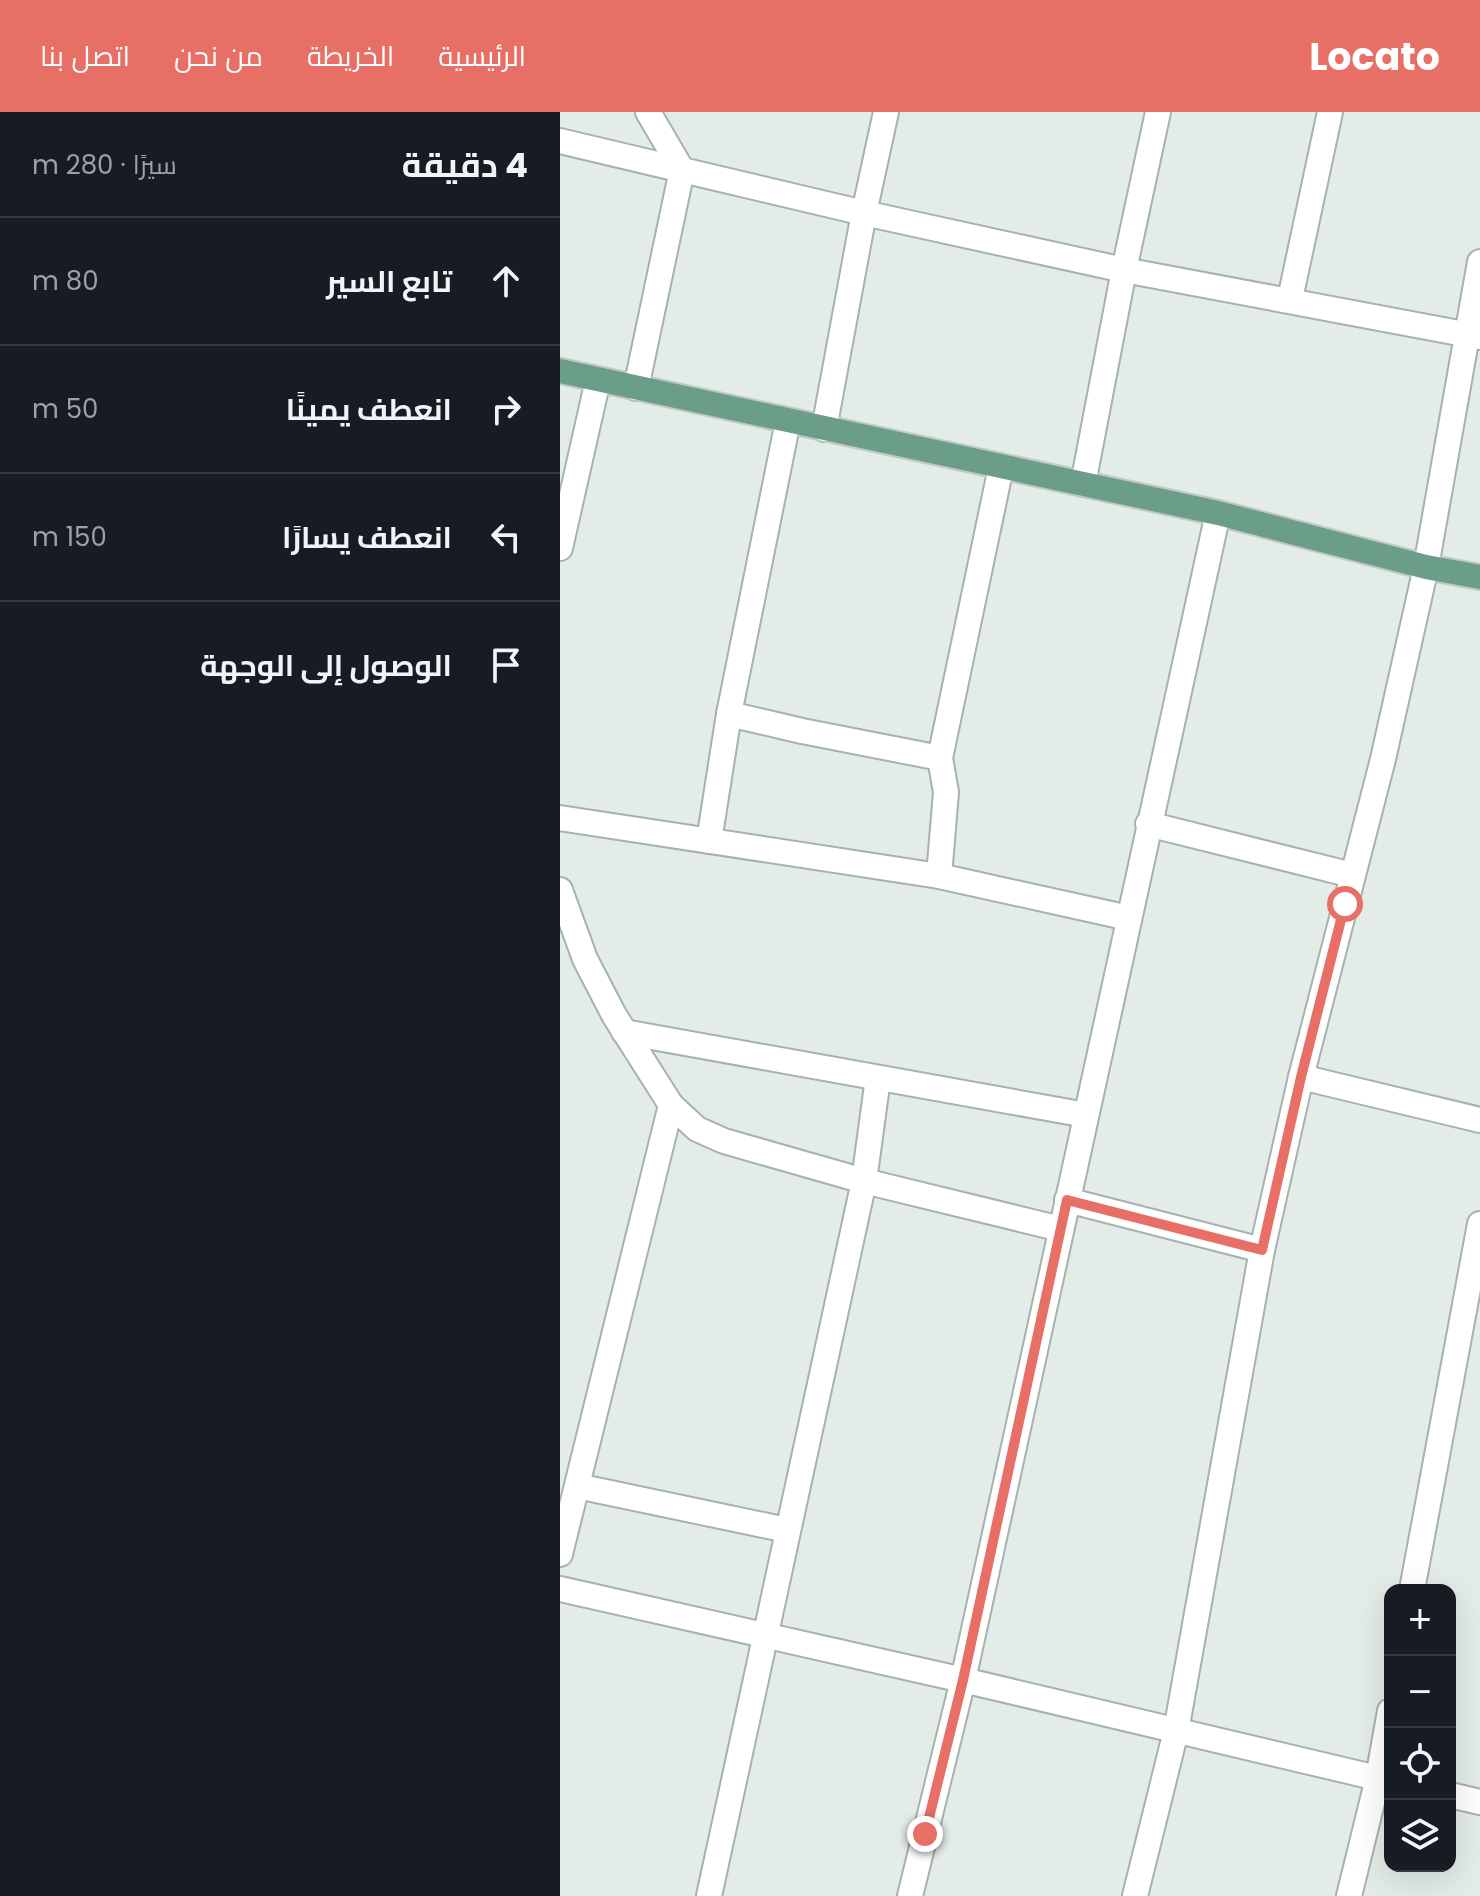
<!DOCTYPE html>
<html lang="ar">
<meta charset="utf-8">
<style>
:root{--surface:#171b24;--page:#242831;--text:#f1f3f6;--muted:#9ea1a6;--line:#363941;--accent:#e76f65}
body{margin:0;font-family:Poppins,Cairo,sans-serif;background:var(--page);color:var(--text);direction:rtl}
.controls{position:absolute;right:24px;bottom:24px;display:grid;overflow:hidden;border-radius:16px;box-shadow:0 8px 32px #0002}
.controls button{width:72px;height:72px;display:grid;place-items:center;padding:0;border:0;border-bottom:2px solid var(--line);background:var(--surface);color:var(--text);font:40px sans-serif}
.stop{position:absolute;width:24px;height:24px;margin:-18px;border:6px solid #e76f65;border-radius:50%;background:#fff}
.stop.end{background:#e76f65;border-color:#fff;box-shadow:0 2px 8px #0008}
.list{margin:0;padding:0;list-style:none}
h2{display:flex;justify-content:space-between;align-items:center;height:104px;margin:0;padding:0 32px;font-size:34px}
h2 small{font-size:26px;font-weight:400;color:var(--muted)}
.list li{display:grid;grid-template-columns:52px 1fr auto;gap:24px;align-items:center;box-sizing:border-box;height:128px;padding:0 32px;border-top:2px solid var(--line)}
.list b{display:block;font-size:30px;white-space:nowrap}
.list em{font-size:26px;font-style:normal;color:var(--muted)}
.icon{flex:none;width:44px;height:44px;fill:none;stroke:currentColor;stroke-width:2;stroke-linecap:round;stroke-linejoin:round}
.map{position:relative;flex:none;width:920px;height:1784px;overflow:hidden;direction:ltr}
header{display:flex;align-items:center;gap:48px;box-sizing:border-box;height:112px;padding:0 40px;background:var(--accent);color:#fff}
header strong{font-size:38px}
nav{display:flex;gap:44px;margin-inline-start:auto;font-size:28px}
main{display:flex}
aside{flex:1;background:var(--surface)}
.map>svg:first-child{display:block}
.lines{fill:none;stroke-linecap:round;stroke-linejoin:round}
.minor-casing{stroke:#a6b3ac;stroke-width:28}
.major-casing{stroke:#c2c8c5;stroke-width:28}
.minor{stroke:#fff;stroke-width:24}
.major{stroke:#6b9e88;stroke-width:24}
.route{stroke:#e76f65;stroke-width:10}
</style>
<header>
<strong>Locato</strong>
<nav><a>الرئيسية</a><a>الخريطة</a><a>من نحن</a><a>اتصل بنا</a></nav>
</header>
<main>
<div class="map">
<svg width="920" height="1784" viewBox="0 0 920 1784">
<rect width="100%" height="100%" fill="#e3ece6"/>
<g class="lines">
<g class="minor-casing">
<g id="minor">
<path d="M0 29 304 101 564 158 920 225"/>
<path d="M730 187 770 0"/>
<path d="M76 276 122 58 88 0"/>
<path d="M264 317 304 101 326 0"/>
<path d="M523 372 564 158 598 0"/>
<path d="M0 436 38 268"/>
<path d="M169 602 242 619 380 646"/>
<path d="M0 706 379 764 569 806"/>
<path d="M588 712 792 763"/>
<path d="M149 729 169 602 228 309"/>
<path d="M379 764 386 680 380 646 441 355"/>
<path d="M0 778 25 847 54 903 111 993 137 1017 164 1029 304 1069 501 1117"/>
<path d="M64 920 526 1003"/>
<path d="M741 965 920 1008"/>
<path d="M507 1088 702 1138"/>
<path d="M17 1374 227 1418"/>
<path d="M0 1442 111 993"/>
<path d="M0 1477 403 1568 830 1669"/>
<path d="M852 1478 920 1112"/>
<path d="M890 1683 920 1690"/>
<path d="M149 1784 304 1069 318 966"/>
<path d="M350 1784 403 1568 658 401"/>
<path d="M575 1784 616 1619 702 1138 741 965 823 647 866 455 920 150"/>
<path d="M789 1784 818 1666 830 1599"/>
</g>
</g>
<g class="major-casing">
<path id="major" d="M0 259 658 401 866 455 920 465"/>
</g>
<use href="#minor" class="minor"/>
<use href="#major" class="major"/>
</g>
<g class="lines">
<path class="route" d="M365 1722 403 1568 507 1088 702 1138 741 965 785 792"/>
</g>
</svg>
<div class="controls">
<button>+</button>
<button>−</button>
<button><svg class="icon" aria-label="locate" viewBox="0 0 24 24"><circle cx="12" cy="12" r="6"/><path d="M12 2v4M12 18v4M2 12h4M18 12h4"/></svg></button>
<button><svg class="icon" aria-label="layers" viewBox="0 0 24 24"><path d="M12 4l9 5-9 5-9-5zM3 14l9 5 9-5"/></svg></button>
</div>
<div class="stop" style="left:785px;top:792px"></div>
<div class="stop end" style="left:365px;top:1722px"></div>
</div>
<aside>
<h2>4 دقيقة<small>سيرًا · 280 m</small></h2>
<ul class="list">
<li><svg class="icon" aria-label="ahead" viewBox="0 0 24 24"><path d="M12 20V5M6 11l6-6 6 6"/></svg><div><b>تابع السير</b></div><em>80 m</em></li>
<li><svg class="icon" aria-label="right" viewBox="0 0 24 24"><path d="M7 20v-9h11M14 6l5 5-5 5"/></svg><div><b>انعطف يمينًا</b></div><em>50 m</em></li>
<li><svg class="icon" aria-label="left" viewBox="0 0 24 24"><path d="M17 20v-9H6M10 6l-5 5 5 5"/></svg><div><b>انعطف يسارًا</b></div><em>150 m</em></li>
<li><svg class="icon" aria-label="arrive" viewBox="0 0 24 24"><path d="M6 21V4h12l-3 4 3 4H6"/></svg><div><b>الوصول إلى الوجهة</b></div></li>
</ul>
</aside>
</main>
